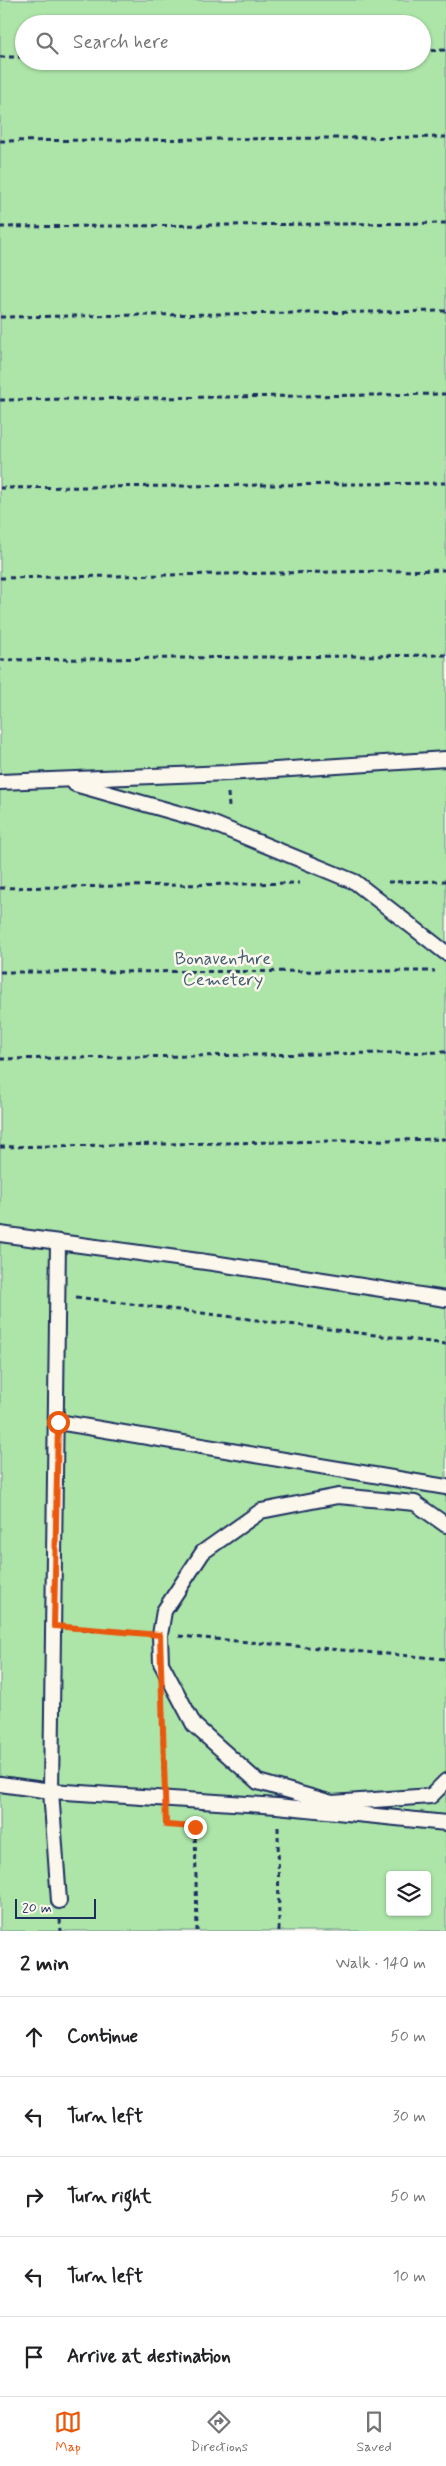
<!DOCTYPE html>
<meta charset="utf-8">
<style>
:root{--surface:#fff;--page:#f6f6f6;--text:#202124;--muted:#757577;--line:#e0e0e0;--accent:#ea580c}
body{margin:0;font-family:Mynerve,sans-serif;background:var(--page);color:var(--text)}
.controls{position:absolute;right:15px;bottom:15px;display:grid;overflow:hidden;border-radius:5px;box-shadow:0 1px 4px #0004}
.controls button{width:45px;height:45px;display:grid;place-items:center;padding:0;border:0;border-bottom:1px solid var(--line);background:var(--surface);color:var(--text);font:25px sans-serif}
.scale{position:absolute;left:15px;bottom:12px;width:81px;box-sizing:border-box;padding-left:5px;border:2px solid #1b2f5e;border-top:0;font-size:14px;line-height:18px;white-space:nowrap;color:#1b2f5e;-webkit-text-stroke:4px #fbf7ec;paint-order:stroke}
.stop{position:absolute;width:15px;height:15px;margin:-11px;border:4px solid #ea580c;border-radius:50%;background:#fff}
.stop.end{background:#ea580c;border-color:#fff;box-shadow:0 1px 5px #0008}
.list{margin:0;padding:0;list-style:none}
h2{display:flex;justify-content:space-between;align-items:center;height:65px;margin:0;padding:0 20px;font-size:21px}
h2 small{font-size:16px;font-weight:400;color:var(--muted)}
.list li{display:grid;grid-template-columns:32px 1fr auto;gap:15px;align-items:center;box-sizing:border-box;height:80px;padding:0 20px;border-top:1px solid var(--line)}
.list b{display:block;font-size:19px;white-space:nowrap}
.list em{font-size:16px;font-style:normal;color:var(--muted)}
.icon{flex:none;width:28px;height:28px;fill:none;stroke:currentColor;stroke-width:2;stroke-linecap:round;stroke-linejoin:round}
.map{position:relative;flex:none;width:446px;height:1931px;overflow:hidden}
.search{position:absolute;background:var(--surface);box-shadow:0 1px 4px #0004;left:15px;right:15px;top:15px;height:55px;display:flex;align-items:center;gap:12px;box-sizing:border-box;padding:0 18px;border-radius:28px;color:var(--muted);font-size:19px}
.sheet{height:465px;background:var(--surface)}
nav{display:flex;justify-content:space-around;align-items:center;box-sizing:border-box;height:70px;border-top:1px solid var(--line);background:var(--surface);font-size:14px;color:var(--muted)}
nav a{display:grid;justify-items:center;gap:2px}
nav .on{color:var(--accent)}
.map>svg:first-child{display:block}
.green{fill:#ade5a9;stroke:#648a84;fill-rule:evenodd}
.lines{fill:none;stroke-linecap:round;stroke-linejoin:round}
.service-casing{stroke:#1b2f5e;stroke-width:18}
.path{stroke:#1b2f5e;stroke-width:3;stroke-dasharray:5 4;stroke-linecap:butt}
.service{stroke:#fbf7ec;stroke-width:14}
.route{stroke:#ea580c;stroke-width:6}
.labels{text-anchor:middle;stroke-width:5;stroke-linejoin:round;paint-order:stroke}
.park-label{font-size:18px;fill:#405c71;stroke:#fbf7ec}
</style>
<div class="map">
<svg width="446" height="1931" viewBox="0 0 446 1931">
<rect width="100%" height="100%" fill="#fbf7ec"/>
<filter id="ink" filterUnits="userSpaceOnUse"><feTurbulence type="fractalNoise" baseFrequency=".02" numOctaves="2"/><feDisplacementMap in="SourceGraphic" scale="10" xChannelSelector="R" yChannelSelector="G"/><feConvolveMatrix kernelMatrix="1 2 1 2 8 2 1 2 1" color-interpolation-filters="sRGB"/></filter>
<g filter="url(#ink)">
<path class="green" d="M0 0H446V1931H0ZM24 24H422V61H24ZM390 1875H427V1912H390Z"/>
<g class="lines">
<g class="service-casing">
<g id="service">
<path d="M0 782 228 773 446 759"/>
<path d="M75 784 209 822 355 882 446 953"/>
<path d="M0 1234 213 1263 446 1299"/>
<path d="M58 1242 51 1791 59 1901"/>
<path d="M58 1422 446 1487"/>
<path d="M446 1525 415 1503 338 1496 261 1511 203 1552 164 1611 160 1635 161 1663 194 1725 258 1782 332 1803 431 1796 446 1781"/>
<path d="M0 1784 51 1791 277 1806 446 1823"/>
</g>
</g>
<g class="path">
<path d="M422 51 446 50"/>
<path d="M0 57H24"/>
<path d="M0 141 446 137"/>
<path d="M0 227 446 223"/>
<path d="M0 317 446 311"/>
<path d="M0 400 446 394"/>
<path d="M0 488 446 483"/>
<path d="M0 578 446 570"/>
<path d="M0 660 446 655"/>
<path d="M228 793 229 807"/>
<path d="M388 882 446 881"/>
<path d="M0 888 299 883"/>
<path d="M0 972 435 971"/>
<path d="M0 1059 446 1052"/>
<path d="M0 1147 446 1139"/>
<path d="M76 1297 446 1344"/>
<path d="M72 1628 141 1633"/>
<path d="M179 1636 446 1659"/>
<path d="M162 1712 164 1778"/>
<path d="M166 1819V1825L195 1827 197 1931"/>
<path d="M278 1827 279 1931"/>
<path d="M60 1919 61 1931"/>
</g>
<use href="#service" class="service"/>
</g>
</g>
<g class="lines" filter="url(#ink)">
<path class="route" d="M58 1422 54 1626 160 1635 166 1825 195 1827"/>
</g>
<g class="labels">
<g class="park-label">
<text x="223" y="964">Bonaventure<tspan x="223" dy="21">Cemetery</tspan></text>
</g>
</g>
</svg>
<div class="controls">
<button><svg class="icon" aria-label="layers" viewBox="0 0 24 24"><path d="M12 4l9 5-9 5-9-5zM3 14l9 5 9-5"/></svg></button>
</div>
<div class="scale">20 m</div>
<div class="stop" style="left:58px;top:1422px"></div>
<div class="stop end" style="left:195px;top:1827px"></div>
<div class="search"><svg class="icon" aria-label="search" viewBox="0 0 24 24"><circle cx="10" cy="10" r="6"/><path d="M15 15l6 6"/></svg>Search here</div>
</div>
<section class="sheet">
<h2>2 min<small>Walk · 140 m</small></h2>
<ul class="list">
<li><svg class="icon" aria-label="ahead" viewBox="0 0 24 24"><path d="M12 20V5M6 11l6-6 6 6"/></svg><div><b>Continue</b></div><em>50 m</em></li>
<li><svg class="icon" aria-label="left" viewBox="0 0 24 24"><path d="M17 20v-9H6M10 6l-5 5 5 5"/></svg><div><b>Turn left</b></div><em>30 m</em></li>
<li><svg class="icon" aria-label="right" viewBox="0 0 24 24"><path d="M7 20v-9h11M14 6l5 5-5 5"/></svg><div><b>Turn right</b></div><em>50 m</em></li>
<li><svg class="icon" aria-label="left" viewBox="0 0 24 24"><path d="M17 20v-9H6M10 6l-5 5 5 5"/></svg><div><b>Turn left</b></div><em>10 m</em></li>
<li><svg class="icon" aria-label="arrive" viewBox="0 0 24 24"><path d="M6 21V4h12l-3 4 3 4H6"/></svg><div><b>Arrive at destination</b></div></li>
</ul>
</section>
<nav>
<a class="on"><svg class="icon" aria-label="map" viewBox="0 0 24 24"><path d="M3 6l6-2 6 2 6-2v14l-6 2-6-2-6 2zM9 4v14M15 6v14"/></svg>Map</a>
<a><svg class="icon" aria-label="directions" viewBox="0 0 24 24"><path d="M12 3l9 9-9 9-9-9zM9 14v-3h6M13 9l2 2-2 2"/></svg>Directions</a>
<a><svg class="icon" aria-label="saved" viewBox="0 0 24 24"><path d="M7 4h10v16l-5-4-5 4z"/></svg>Saved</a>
</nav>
